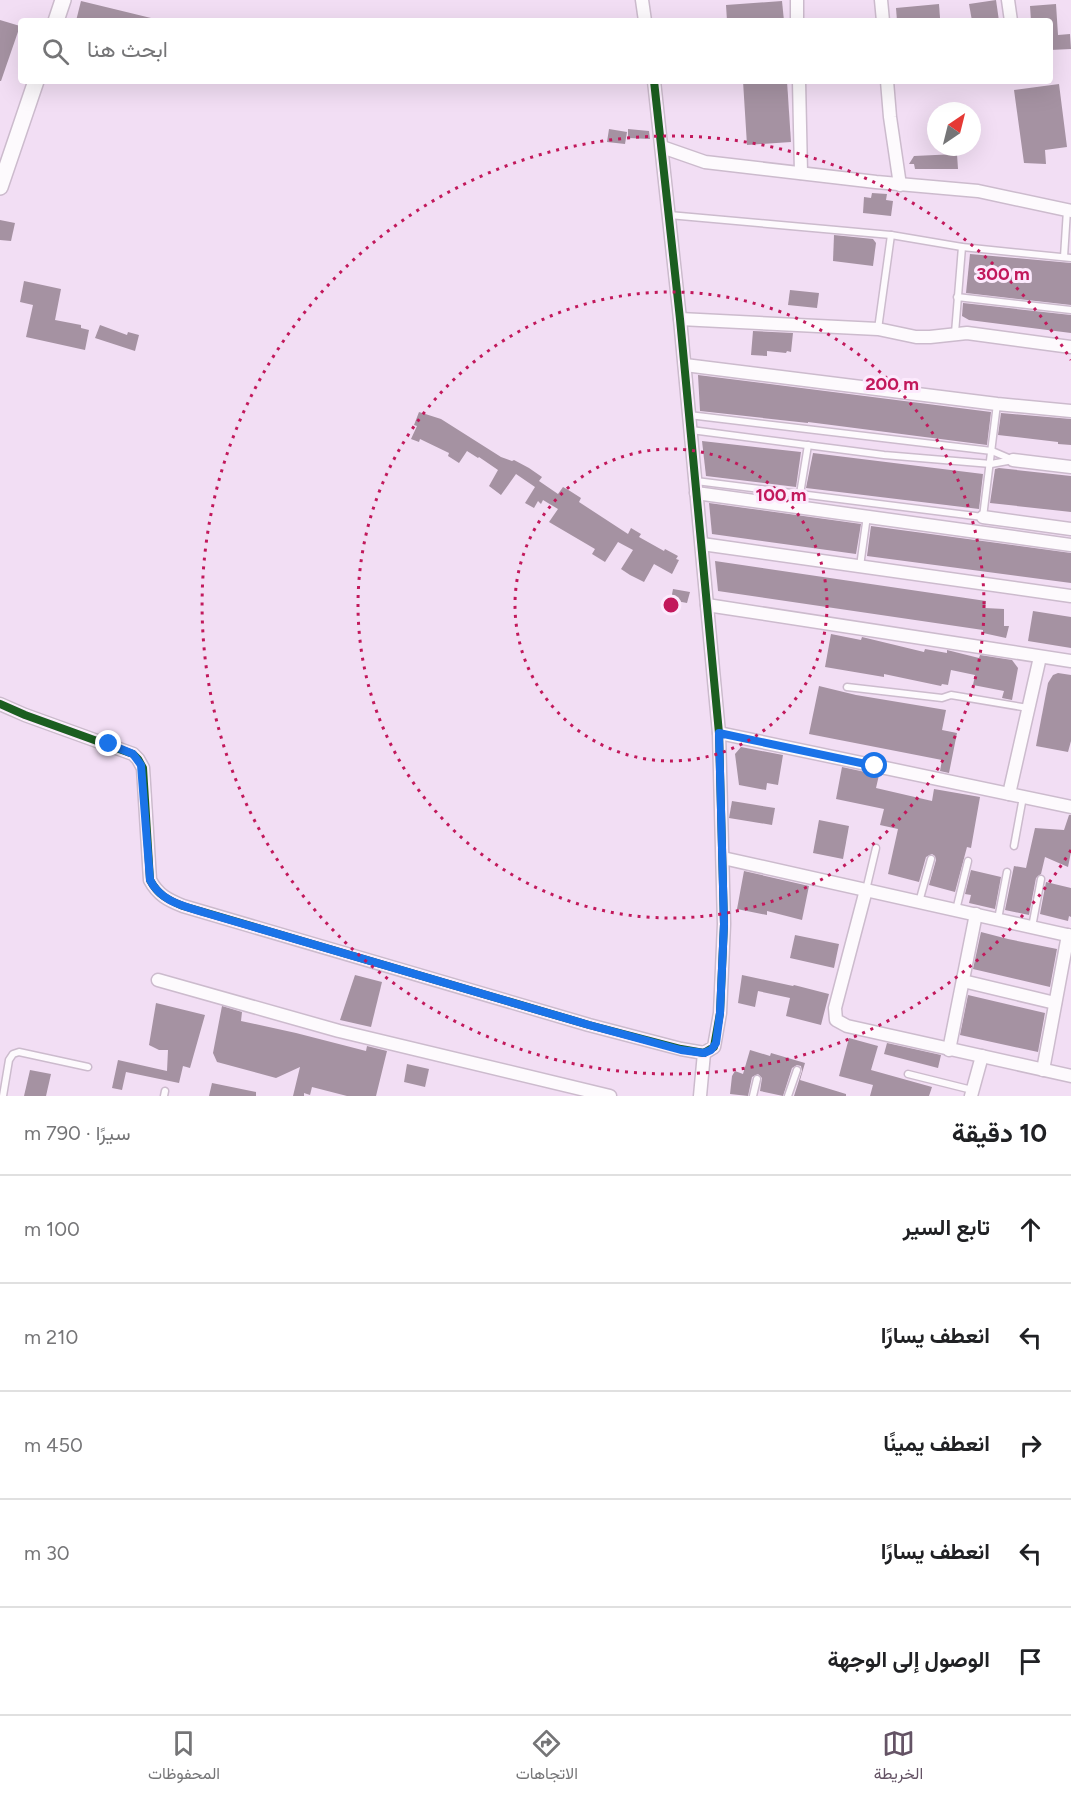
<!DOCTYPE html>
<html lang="ar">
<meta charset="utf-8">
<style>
:root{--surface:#fff;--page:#f2f2f2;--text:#202124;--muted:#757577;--line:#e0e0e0;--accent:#645365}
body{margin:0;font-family:Figtree,Vazirmatn,sans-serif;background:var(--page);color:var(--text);direction:rtl}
.compass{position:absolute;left:927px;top:102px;width:54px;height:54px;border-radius:50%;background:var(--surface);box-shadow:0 6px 24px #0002;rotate:35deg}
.stop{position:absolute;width:18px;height:18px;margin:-14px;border:4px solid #1a73e8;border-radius:50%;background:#fff}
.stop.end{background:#1a73e8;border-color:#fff;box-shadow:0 2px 6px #0008}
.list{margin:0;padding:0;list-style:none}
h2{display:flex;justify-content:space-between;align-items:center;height:78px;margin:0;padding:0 24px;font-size:26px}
h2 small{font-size:20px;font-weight:400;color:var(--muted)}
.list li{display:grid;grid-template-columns:39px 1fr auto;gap:18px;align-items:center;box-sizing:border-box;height:108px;padding:0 24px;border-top:2px solid var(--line)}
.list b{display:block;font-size:22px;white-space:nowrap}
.list em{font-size:20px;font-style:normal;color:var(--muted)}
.icon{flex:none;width:33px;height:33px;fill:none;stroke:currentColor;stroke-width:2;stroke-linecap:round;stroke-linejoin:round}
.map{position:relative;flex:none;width:1071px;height:1096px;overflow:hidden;direction:ltr}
.search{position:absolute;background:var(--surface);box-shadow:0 6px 24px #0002;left:18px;right:18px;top:18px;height:66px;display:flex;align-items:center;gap:15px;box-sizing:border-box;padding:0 21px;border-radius:6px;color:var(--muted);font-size:22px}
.sheet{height:618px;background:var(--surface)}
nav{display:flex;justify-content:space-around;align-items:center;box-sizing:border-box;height:84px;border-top:2px solid var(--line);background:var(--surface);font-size:16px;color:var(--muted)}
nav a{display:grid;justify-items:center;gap:3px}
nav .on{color:var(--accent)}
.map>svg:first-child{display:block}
.building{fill:#a592a2}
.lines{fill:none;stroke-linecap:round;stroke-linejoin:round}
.service-casing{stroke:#ccbbcd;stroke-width:9}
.minor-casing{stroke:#ccbbcd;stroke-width:15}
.tertiary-casing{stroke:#ccbbcd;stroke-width:18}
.service{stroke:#fdfafd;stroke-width:6}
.minor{stroke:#fdfafd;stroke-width:12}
.tertiary{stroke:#fdfafd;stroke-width:15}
.cycleway-casing{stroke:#fceafd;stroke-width:11}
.cycleway{stroke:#1b5e20;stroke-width:8}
.route{stroke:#1a73e8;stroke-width:8}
.ring{fill:none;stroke:#c2185b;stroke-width:3;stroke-dasharray:3 6}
.centre{fill:#c2185b;stroke:#fceafd;stroke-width:3}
.ring-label{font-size:18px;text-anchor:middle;font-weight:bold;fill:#c2185b;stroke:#fceafd;stroke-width:6;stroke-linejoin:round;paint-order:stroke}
</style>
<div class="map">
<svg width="1071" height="1096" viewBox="0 0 1071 1096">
<rect width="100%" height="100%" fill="#f2def4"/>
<g class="building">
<path d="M996 0 999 21H972L969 4Z"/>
<path d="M81 1 151 18 150 21H76Z"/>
<path d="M782 1 784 21H727L726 5Z"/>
<path d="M939 4 940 18 897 21 896 8Z"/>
<path d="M1056 4 1058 35 1070 34 1071 49 1050 50V21H1031L1030 6Z"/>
<path d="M0 20 20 26 1 81H0Z"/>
<path d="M743 81H787L791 142 747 145Z"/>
<path d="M1059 84 1067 147 1045 150 1046 164 1024 163 1014 90Z"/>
<path d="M609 129 627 132 625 144 607 142Z"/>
<path d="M628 129 649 131 650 139 628 138Z"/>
<path d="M957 154 958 169H915L914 164H909L914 156Z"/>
<path d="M872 193 887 194 886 200 893 201 891 216 863 213 864 197 871 198Z"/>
<path d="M0 220 15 223 11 241 0 240Z"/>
<path d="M834 235 873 239 876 243 873 266 833 261Z"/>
<path d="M970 254 1071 263V305L966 293Z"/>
<path d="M24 281 61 289 55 320 81 325V328L89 330 85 350 26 337 33 305 20 302Z"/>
<path d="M790 290 819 293 817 308 788 305Z"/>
<path d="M963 303 1071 315V333L969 320 962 316Z"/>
<path d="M100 325 127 335 128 332 139 335 135 351 95 338Z"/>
<path d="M753 331 793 333 791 352 787 351 786 353 767 351V356L751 355Z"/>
<path d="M698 375 991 412 987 445 808 422V423L700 411Z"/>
<path d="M419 412 441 419 501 457 512 461 514 460 529 468 542 477 539 481 558 494 563 487 570 491 581 498 579 502 628 534 631 528 641 534 639 537 664 551 665 549 678 556 676 559 679 560 672 574 654 564 644 582 630 575 621 569 633 550 618 542 605 562 592 554 595 549 549 522 558 509 543 500 541 504 538 501 534 508 525 503 535 487 516 474 501 495 489 486 498 470 479 457 478 458 467 451 459 463 448 456 449 453 420 439 419 442 411 439 417 426 414 425Z"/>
<path d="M1001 413 1071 419V445L1058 444V442L998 435Z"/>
<path d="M702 441 801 452 796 487 706 476Z"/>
<path d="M813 453 983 474 979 509 806 488Z"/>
<path d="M999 468 1071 476V512L990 503 995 469Z"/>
<path d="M709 503 861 524 856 554 712 534Z"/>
<path d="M871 526 1071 553V583L867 556Z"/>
<path d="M715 561 986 601 985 608 1004 609V626H1009L1006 638 983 633V630L718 591Z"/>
<path d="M673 589 690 592 687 603 671 600Z"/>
<path d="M1033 611 1071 617V648L1028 641Z"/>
<path d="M831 634 861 640 862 637 924 652 925 649 947 653V650L979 658 980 655 1012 660 1018 668 1012 700 1002 698 1004 691 973 685 975 675 951 670 948 685 942 684 941 686 884 674V677L825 667Z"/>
<path d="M1058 673 1071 675V741L1068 752 1036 746 1048 683 1053 675Z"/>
<path d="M819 686 856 695 946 710 942 730 957 733 949 773 940 771 942 760 809 734Z"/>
<path d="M741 747 783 755 778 785 767 783 766 790 739 785 735 754Z"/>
<path d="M842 767 879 775 876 788 932 801 934 789 980 797 971 848 967 847 955 892 929 885 936 860 935 856 932 854 926 857 919 882 888 874 898 829 880 825 884 809 836 799Z"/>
<path d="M732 801 775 808 772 825 729 818Z"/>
<path d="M1069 815H1071V852L1068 867 1045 857 1041 874 1036 878 1029 915 1005 910 1014 866 1026 868 1035 828 1064 830Z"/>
<path d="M819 820 849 826 843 859 813 853Z"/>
<path d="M971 870 1001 877 995 909 969 903 971 895 965 894Z"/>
<path d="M744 871 809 886 802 920 767 911V915L737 909Z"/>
<path d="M1046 882 1071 888V917L1069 916 1068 921 1040 914Z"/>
<path d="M981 932 1008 939 1057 949 1050 987 973 969Z"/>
<path d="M795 935 839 944 834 968 790 958Z"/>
<path d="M355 975 382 982 371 1027 340 1020Z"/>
<path d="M742 975 793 986 794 985 829 994 821 1025 786 1016 790 998 758 991 755 1007 738 1003Z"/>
<path d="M968 995 1045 1013 1038 1052 960 1035Z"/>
<path d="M156 1003 205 1015 190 1068 183 1066 179 1083 126 1072 122 1090 112 1088 118 1060 167 1071 168 1050H159L149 1045Z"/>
<path d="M222 1006 242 1012 241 1021 296 1033 366 1051 367 1046 387 1051 376 1096H347L312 1087 310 1095 304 1093V1096H293L300 1067 276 1078 217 1062 213 1053Z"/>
<path d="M849 1038 878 1046 871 1070 932 1087 929 1096H870L873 1085 839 1076Z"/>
<path d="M887 1043 941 1055 938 1068 884 1054Z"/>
<path d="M750 1050 770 1056 771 1053 805 1063 800 1080 846 1094V1096H794L802 1071 801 1066 797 1065 792 1068 783 1096 760 1091 762 1078 758 1074 752 1077 748 1096 730 1094 732 1076 735 1071 743 1074Z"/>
<path d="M407 1064 429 1069 425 1087 404 1082Z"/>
<path d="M30 1070 51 1074 46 1096H24Z"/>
<path d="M212 1083 256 1092V1096H209Z"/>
</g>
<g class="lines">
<g class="service-casing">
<g id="service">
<path d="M669 215 891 235 962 247 1071 258"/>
<path d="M1064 257 1067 210"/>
<path d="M957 297 1071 310"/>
<path d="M878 329 891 235"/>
<path d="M955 333 962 247"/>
<path d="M689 415 992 451 1013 460"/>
<path d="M691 430 884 455 991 464 1013 460"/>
<path d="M696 481 983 517 997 404"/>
<path d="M800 494 808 445"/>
<path d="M860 566 867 516"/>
<path d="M847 687 942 698 951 695 1028 708"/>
<path d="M1014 846 1023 797"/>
<path d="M866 890 876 848"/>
<path d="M919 902 931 859"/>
<path d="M956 910 968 861"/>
<path d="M998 919 1007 872"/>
<path d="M1032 927 1041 879"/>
<path d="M908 1074 972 1090"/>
<path d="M3 1096 9 1060 13 1054 19 1052 88 1067"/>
<path d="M164 1096 165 1091"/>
<path d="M753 1096 757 1079"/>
<path d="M788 1096 797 1070"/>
</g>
</g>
<g class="minor-casing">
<g id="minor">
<path d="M642 0 645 21"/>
<path d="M797 0V21"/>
<path d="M881 0 883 21"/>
<path d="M1008 0 1011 21"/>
<path d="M799 81 801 173"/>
<path d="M887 81 890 117 900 185"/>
<path d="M662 147 705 162 876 182 978 191 1071 211"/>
<path d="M680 319 878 329 916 337H930L967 333 1071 347"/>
<path d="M685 365 997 404 1071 411"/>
<path d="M1013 460 1071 467"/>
<path d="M696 493 1071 545"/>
<path d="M983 517 1071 529"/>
<path d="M702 544 1071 596"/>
<path d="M707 605 1071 661"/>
<path d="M0 704 25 715 133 754 138 759 143 768 150 880C158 895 168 900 183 906L589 1025 681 1049 704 1053 714 1047 720 1013 724 924 719 733 680 319 654 81"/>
<path d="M719 733 1071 807"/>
<path d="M1009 794 1040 657"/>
<path d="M723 858 1071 936"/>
<path d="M866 890 835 1008 836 1020 847 1026 1071 1076"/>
<path d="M158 980 339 1031 610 1096"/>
<path d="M963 981 1055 1003"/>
<path d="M949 1050 976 914"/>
<path d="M1043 1070 1068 935"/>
<path d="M700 1096 704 1053"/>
<path d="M971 1096 982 1056"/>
</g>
</g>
<g class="tertiary-casing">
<g id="tertiary">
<path d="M56 21 63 0"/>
<path d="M0 187 36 81"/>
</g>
</g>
<use href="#service" class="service"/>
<use href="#minor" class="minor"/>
<use href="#tertiary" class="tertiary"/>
<g class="cycleway-casing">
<path id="cycleway" d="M0 704 25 715 133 754 138 759 143 768 150 880C158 895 168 900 183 906L589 1025 681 1049 704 1053 714 1047 720 1013 724 924 719 733 680 319 654 81"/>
</g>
<use href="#cycleway" class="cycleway"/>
</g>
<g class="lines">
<path class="route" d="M109 744 133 754 141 765 150 880C161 902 184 906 206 913L589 1025 681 1050 704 1053 711 1050 716 1043 720 1013 724 924 719 733 875 766"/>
</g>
<g class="ring">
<circle cx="671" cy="605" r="156"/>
<circle cx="671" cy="605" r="313"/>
<path d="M1071 850A469 469 0 1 1 1071 360"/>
</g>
<circle cx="671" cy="605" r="9" class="centre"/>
<g class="ring-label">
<text x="1003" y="280">300 m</text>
<text x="892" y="390">200 m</text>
<text x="781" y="501">100 m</text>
</g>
</svg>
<svg class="compass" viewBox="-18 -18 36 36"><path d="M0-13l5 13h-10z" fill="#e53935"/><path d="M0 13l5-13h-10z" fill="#757577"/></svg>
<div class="stop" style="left:875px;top:766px"></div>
<div class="stop end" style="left:109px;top:744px"></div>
<div class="search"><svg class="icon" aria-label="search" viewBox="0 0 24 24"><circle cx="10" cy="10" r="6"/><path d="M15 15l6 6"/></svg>ابحث هنا</div>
</div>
<section class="sheet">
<h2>10 دقيقة<small>سيرًا · 790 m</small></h2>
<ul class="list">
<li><svg class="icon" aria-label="ahead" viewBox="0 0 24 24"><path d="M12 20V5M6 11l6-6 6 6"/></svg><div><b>تابع السير</b></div><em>100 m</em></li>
<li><svg class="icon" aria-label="left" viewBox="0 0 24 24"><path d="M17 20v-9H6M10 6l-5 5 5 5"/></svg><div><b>انعطف يسارًا</b></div><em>210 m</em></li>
<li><svg class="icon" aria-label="right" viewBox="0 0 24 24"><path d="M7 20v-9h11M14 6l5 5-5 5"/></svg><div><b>انعطف يمينًا</b></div><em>450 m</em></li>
<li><svg class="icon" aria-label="left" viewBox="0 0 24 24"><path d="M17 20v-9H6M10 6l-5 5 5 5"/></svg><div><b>انعطف يسارًا</b></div><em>30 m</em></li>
<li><svg class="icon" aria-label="arrive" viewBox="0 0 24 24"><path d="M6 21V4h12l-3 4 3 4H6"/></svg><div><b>الوصول إلى الوجهة</b></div></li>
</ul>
</section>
<nav>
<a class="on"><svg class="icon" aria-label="map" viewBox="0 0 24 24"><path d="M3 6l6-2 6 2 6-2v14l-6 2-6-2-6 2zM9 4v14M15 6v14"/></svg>الخريطة</a>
<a><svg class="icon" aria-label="directions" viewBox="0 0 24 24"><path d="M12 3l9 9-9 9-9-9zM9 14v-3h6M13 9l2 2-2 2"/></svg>الاتجاهات</a>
<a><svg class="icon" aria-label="saved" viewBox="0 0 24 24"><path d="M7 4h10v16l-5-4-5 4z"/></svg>المحفوظات</a>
</nav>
